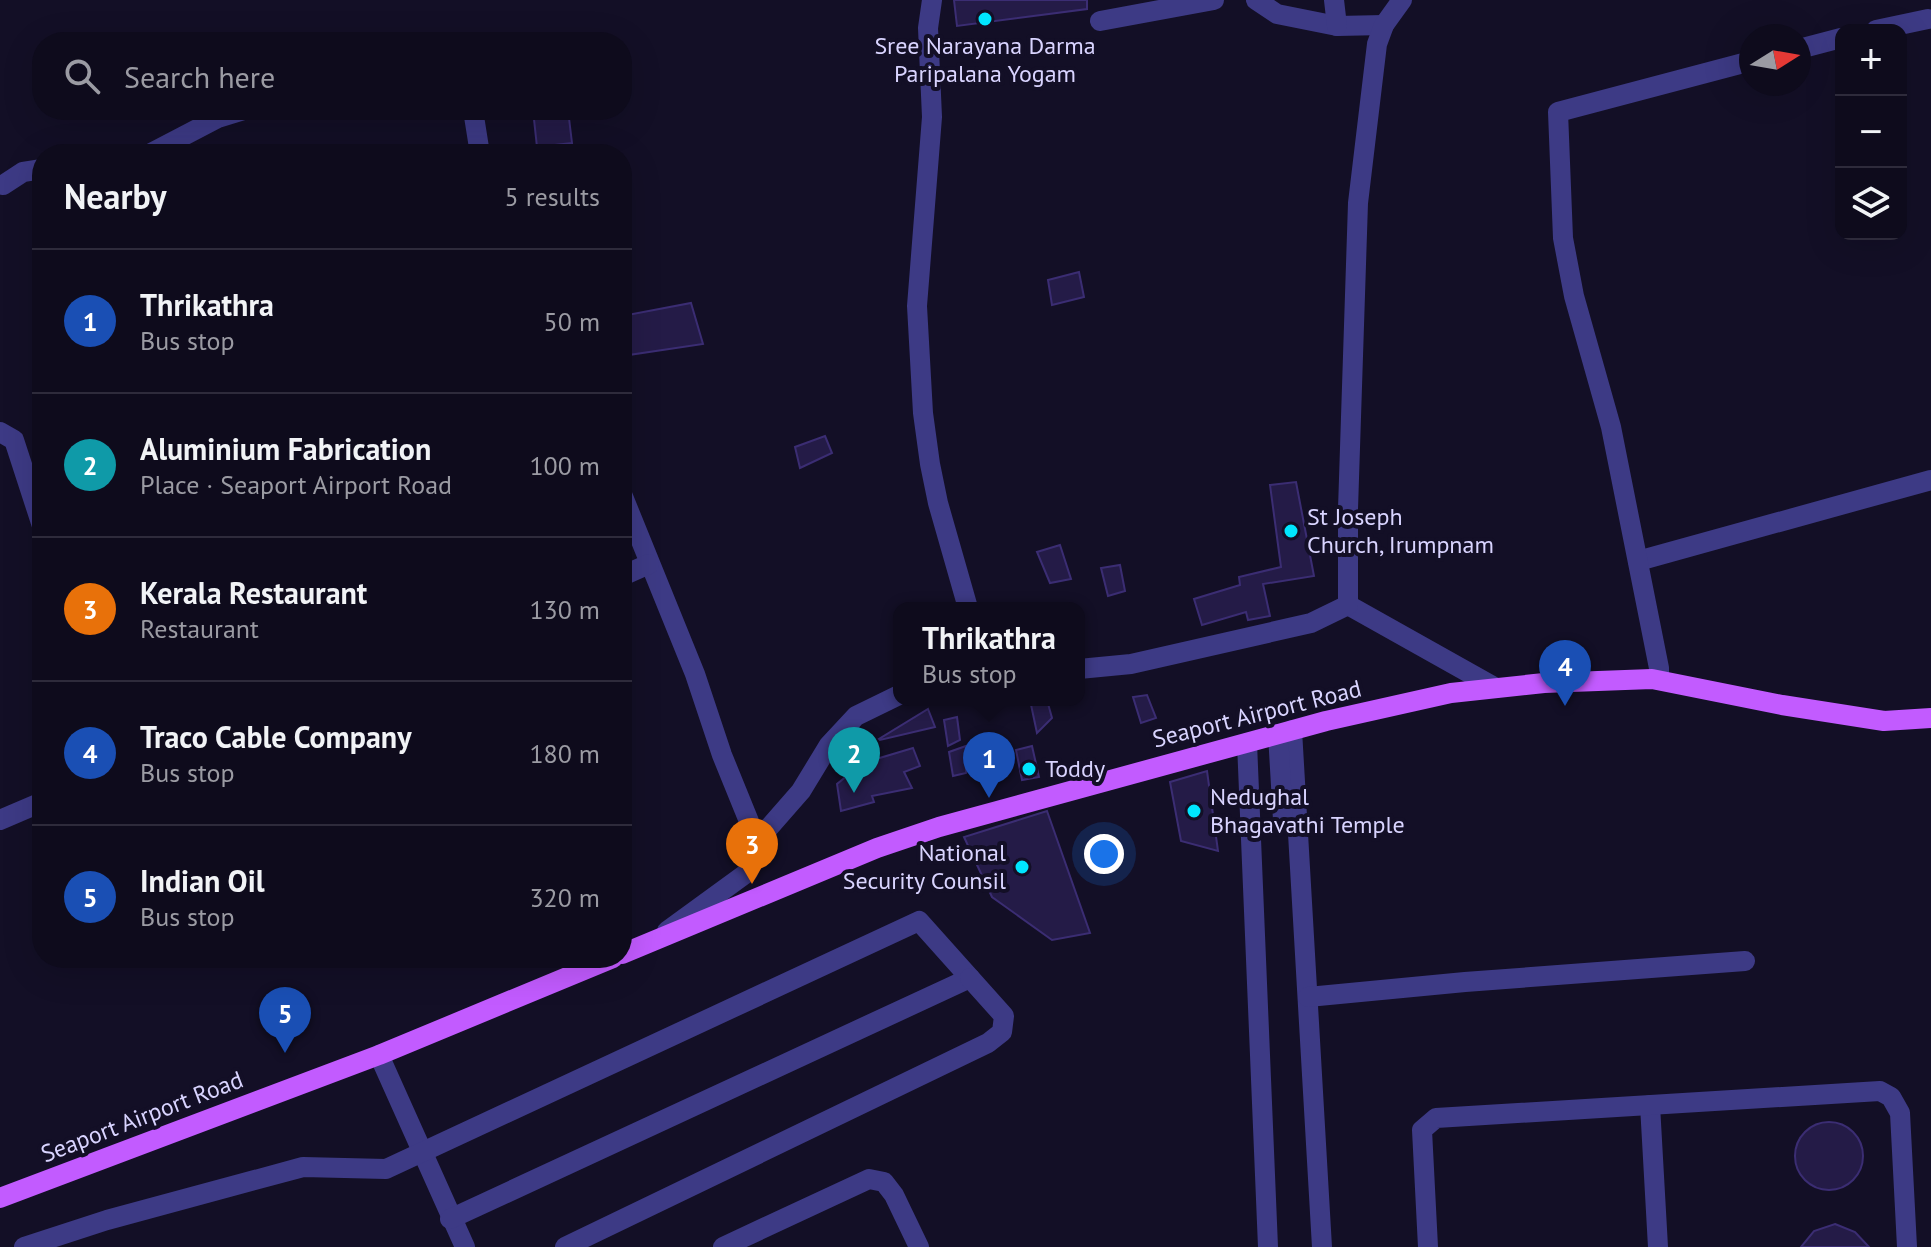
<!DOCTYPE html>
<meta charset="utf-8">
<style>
:root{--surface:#0e0b1c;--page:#171425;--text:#f1f3f6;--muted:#9b9ba3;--line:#2e2b3b;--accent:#ea580c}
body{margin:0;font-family:"PT Sans",sans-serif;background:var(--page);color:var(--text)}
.controls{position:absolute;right:24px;top:24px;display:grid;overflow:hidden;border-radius:16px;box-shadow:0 8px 32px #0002}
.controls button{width:72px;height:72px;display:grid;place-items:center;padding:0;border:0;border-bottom:2px solid var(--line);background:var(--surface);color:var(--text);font:40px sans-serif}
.compass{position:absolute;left:1739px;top:24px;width:72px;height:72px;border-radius:50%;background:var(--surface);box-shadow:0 8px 32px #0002;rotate:79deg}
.you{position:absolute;left:1104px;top:854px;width:28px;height:28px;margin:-20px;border:6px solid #fff;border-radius:50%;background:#1a73e8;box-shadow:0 0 0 12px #1a73e833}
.badge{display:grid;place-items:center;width:52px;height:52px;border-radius:50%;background:var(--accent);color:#fff;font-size:26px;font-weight:700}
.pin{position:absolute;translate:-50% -66px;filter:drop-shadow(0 2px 4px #0008)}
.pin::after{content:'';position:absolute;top:42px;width:28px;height:24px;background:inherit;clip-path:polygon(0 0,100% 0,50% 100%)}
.popup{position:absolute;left:893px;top:602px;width:192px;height:104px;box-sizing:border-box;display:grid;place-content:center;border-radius:16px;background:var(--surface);filter:drop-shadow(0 2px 6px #0005);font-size:26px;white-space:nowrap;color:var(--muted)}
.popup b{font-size:30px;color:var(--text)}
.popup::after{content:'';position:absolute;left:50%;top:100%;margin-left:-16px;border:16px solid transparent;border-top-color:var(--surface)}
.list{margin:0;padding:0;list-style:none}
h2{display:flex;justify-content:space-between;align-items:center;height:104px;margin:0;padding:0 32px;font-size:34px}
h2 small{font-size:26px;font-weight:400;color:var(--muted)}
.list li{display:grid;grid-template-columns:52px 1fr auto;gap:24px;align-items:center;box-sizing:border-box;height:144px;padding:0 32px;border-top:2px solid var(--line)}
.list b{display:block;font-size:30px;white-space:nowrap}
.list p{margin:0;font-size:26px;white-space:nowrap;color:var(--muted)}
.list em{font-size:26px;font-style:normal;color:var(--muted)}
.icon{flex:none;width:44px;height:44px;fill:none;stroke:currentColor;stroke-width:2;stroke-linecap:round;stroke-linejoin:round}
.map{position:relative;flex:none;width:1931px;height:1247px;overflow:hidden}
.search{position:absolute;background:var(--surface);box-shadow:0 8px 32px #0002;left:32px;top:32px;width:600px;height:88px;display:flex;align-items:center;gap:20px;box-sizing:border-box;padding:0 28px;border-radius:32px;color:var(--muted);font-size:30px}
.panel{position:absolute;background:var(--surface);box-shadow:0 8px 32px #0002;left:32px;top:144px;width:600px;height:824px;border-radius:32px}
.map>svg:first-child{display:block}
.building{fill:#241b47;stroke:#3b2d73;stroke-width:2}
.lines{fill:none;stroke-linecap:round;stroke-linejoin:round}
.minor{stroke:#3d3a85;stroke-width:20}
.major{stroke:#c25bff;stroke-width:20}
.poi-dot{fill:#00e5ff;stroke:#130f26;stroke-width:3}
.labels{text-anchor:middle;stroke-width:8;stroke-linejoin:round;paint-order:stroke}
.poi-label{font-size:24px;fill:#d9d4ff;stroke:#130f26;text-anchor:start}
.street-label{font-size:24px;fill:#d9d4ff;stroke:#130f26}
</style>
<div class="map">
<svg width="1931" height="1247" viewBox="0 0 1931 1247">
<rect width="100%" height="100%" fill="#130f26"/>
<g class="building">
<path d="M954 0H1087V9L957 26Z"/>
<path d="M533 110H568L572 143 537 147Z"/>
<path d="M1079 272 1084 297 1052 305 1048 280Z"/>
<path d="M691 303 703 344 622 356V316Z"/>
<path d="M825 436 832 453 800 468 795 447Z"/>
<path d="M1296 482 1314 576 1263 584 1270 616 1248 620 1246 612 1202 625 1194 599 1240 585 1239 577 1281 567 1270 485Z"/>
<path d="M1060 545 1071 579 1050 583 1037 552Z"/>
<path d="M1120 565 1125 591 1108 596 1101 568Z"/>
<path d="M1147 695 1156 718 1141 723 1133 697Z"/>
<path d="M1030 700H1047L1052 718 1037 733Z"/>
<path d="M928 709 935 727 880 740 879 739Z"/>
<path d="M957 717 960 740 948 746 944 720Z"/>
<path d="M966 746V773L953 776 949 752Z"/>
<path d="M1032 746 1039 777 1022 780 1016 750Z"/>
<path d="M913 748 920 766 904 772 912 788 872 796 874 802 841 811 837 784 863 763Z"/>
<path d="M1207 771 1218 851 1181 841 1170 782Z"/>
<path d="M1047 811 1090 933 1052 940 992 897 964 837Z"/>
<circle cx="1829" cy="1156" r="34"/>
<path d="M1835 1224 1855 1232 1869 1247H1801L1814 1231Z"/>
</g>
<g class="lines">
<g class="minor">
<path d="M932 0 928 28 932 117 917 306 923 413 930 464 938 503 968 608"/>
<path d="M1256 0 1277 14 1337 26 1384 25"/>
<path d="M1334 0 1337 26"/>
<path d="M1100 21 1214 0"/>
<path d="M1876 30 1928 19"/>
<path d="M1799 49 1841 38"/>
<path d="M473 110 480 154"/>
<path d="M149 154 218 118 244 110"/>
<path d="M3 185 23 172 42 169"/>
<path d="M0 432 14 440 42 526"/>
<path d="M622 494 695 674 722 755 759 846"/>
<path d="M1638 561 1931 480"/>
<path d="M622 576 649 564"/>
<path d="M1348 605 1496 688"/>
<path d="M1079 669 1131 664 1311 623 1348 605V509L1358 203 1377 44 1384 25 1402 0"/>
<path d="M1659 680V668L1611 427 1574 296 1563 238 1558 112 1751 61"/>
<path d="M1292 730 1322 1247"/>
<path d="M1278 734 1283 820"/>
<path d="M1247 743 1268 1247"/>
<path d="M0 820 42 802"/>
<path d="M667 931 748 872 766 831 801 791 829 745 856 716 899 695"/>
<path d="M1308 997 1465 982 1745 961"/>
<path d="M379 1055 465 1247"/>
<path d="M1650 1105 1658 1247"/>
<path d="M24 1247 107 1220 303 1167 386 1169 919 921 970 978 450 1219"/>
<path d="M565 1247 988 1043 1002 1032 1004 1016 970 978"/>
<path d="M723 1247 869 1179 884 1182 894 1195 919 1247"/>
<path d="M1428 1247 1422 1130 1436 1118 1880 1091 1891 1097 1900 1113 1907 1247"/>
</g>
<g class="major">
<path d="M622 954 877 848 939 827 1326 721 1451 693 1544 683 1652 679 1782 705 1884 721 1931 718"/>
<path d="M0 1198 379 1055 613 958"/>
</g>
</g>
<g class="poi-dot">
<circle cx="985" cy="19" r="8"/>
<circle cx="1291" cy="531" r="8"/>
<circle cx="1029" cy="769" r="8"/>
<circle cx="1194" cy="811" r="8"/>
<circle cx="1022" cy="867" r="8"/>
</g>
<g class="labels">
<g class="poi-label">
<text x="985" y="54" text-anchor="middle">Sree Narayana Darma<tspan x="985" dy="28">Paripalana Yogam</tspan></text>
<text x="1307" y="525">St Joseph<tspan x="1307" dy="28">Church, Irumpnam</tspan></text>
<text x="1045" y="777">Toddy</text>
<text x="1210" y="805">Nedughal<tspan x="1210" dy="28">Bhagavathi Temple</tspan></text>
<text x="1006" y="861" text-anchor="end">National<tspan x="1006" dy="28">Security Counsil</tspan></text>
</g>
<g class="street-label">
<text transform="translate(1257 714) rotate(-14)" y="8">Seaport Airport Road</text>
<text transform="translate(142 1117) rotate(-21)" y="8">Seaport Airport Road</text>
</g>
</g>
</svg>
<div class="controls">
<button>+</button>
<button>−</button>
<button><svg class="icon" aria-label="layers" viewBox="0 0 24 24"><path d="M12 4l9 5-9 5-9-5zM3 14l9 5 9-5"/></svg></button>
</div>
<svg class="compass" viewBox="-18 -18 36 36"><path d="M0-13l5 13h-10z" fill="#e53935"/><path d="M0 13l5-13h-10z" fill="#9b9ba3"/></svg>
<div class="you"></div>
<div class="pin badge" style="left:989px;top:798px;background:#1a4fb4">1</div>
<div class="popup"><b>Thrikathra</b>Bus stop</div>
<div class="pin badge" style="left:854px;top:793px;background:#0f9aa8">2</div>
<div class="pin badge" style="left:752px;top:884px;background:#e8710a">3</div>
<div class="pin badge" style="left:1565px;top:706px;background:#1a4fb4">4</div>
<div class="pin badge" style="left:285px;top:1053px;background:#1a4fb4">5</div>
<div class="search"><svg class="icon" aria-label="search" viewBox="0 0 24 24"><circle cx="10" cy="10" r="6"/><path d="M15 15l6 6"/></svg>Search here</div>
<section class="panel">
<h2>Nearby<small>5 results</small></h2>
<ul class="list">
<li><span class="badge" style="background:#1a4fb4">1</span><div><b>Thrikathra</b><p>Bus stop</p></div><em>50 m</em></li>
<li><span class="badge" style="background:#0f9aa8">2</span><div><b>Aluminium Fabrication</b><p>Place · Seaport Airport Road</p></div><em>100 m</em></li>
<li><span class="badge" style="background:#e8710a">3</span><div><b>Kerala Restaurant</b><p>Restaurant</p></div><em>130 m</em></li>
<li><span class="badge" style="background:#1a4fb4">4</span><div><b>Traco Cable Company</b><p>Bus stop</p></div><em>180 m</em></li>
<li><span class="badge" style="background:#1a4fb4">5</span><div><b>Indian Oil</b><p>Bus stop</p></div><em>320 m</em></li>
</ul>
</section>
</div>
